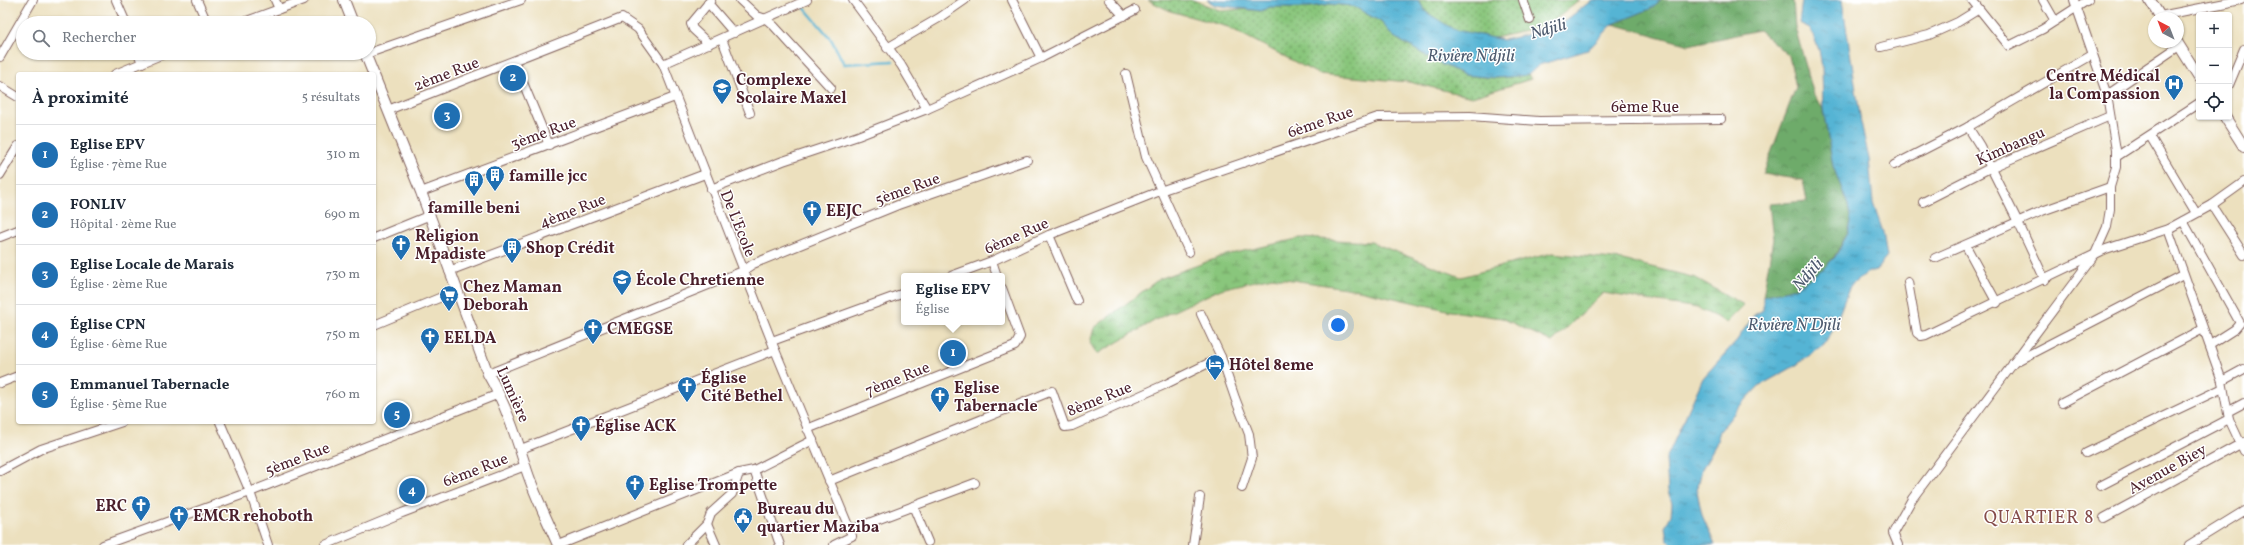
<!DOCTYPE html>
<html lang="fr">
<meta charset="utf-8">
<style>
:root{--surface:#fff;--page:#f6f6f7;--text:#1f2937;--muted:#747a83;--line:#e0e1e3;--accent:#1f6fb2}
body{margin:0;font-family:Vollkorn,serif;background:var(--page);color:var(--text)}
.controls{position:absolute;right:12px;top:12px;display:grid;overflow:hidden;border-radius:4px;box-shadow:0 1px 3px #0004}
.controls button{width:36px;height:36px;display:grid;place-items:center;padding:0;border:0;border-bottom:1px solid var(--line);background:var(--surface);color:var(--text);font:20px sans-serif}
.compass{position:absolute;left:2148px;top:12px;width:36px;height:36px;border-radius:50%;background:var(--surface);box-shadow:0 1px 3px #0004;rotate:318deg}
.you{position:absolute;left:1338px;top:325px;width:14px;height:14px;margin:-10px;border:3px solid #fff;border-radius:50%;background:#1a73e8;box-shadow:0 0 0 6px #1a73e833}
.badge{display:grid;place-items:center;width:26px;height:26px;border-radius:50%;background:var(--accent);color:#fff;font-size:13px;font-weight:700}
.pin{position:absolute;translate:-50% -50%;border:2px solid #fff;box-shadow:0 1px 4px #0006}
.popup{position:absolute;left:901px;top:273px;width:104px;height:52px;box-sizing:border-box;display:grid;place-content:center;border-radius:4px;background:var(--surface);filter:drop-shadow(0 1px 3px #0005);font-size:13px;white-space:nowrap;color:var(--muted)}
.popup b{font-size:15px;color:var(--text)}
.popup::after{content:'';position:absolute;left:50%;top:100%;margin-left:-8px;border:8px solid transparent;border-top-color:var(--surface)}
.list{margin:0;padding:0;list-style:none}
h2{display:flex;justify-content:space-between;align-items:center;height:52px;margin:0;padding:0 16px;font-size:17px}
h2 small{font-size:13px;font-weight:400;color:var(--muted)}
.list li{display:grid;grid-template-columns:26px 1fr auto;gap:12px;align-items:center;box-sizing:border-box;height:60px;padding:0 16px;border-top:1px solid var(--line)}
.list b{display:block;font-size:15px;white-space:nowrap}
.list p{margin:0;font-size:13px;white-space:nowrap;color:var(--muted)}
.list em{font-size:13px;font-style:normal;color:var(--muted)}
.icon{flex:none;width:22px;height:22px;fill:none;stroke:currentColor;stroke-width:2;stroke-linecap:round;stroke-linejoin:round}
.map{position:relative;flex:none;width:2244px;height:545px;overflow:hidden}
.search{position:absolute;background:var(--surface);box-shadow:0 1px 3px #0004;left:16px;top:16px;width:360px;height:44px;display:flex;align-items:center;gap:10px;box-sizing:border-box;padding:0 14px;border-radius:22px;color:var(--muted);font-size:15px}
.panel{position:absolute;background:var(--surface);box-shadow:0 1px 3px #0004;left:16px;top:72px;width:360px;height:352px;border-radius:4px}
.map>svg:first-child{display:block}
.forest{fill:url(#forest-crowns);stroke:#5c654b}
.wetland{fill:url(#wetland-marsh);stroke:#6a7253}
.garden{fill:url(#garden-dots);stroke:#6a7253}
.water{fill:url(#water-ripples);stroke:#506a80}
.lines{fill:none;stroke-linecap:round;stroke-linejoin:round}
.stream{stroke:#55b4d4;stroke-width:2.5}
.minor-casing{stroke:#83635e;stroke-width:10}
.tertiary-casing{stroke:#83635e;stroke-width:12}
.minor{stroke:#fff;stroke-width:8}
.tertiary{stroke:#fff;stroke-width:10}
.labels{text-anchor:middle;stroke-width:3;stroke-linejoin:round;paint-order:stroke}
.street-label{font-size:16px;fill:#4a1f2b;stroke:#fff}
.poi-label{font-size:16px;font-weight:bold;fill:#4a1f2b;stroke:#fff;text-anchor:start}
.water-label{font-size:17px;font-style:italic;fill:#4e5b6f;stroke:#fff}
.quarter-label{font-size:18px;letter-spacing:1px;fill:#854c4a;stroke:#fff}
</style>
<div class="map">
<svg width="2244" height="545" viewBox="0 0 2244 545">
<defs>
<pattern id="forest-crowns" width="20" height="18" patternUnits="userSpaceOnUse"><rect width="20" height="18" fill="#6eab6b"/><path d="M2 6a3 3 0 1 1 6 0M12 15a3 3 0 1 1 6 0" fill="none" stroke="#5c8b58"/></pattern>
<pattern id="wetland-marsh" width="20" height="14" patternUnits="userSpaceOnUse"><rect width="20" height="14" fill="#89c67b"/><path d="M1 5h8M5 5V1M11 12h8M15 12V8" fill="none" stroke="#72a065"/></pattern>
<pattern id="garden-dots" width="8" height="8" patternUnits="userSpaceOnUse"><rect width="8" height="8" fill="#89c67b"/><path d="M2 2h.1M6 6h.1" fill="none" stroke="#72a065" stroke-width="1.8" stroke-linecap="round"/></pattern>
<pattern id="water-ripples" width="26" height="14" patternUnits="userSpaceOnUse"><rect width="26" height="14" fill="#55b4d4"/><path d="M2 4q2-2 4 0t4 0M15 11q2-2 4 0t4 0" fill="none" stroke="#4892ac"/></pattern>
</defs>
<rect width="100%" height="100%" fill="#fff"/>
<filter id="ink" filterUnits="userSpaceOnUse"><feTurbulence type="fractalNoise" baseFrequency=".025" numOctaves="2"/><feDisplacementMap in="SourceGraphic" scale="8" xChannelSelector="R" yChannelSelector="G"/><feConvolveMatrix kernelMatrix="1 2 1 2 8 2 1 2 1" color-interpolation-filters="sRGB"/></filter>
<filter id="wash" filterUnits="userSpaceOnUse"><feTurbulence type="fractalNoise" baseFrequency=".012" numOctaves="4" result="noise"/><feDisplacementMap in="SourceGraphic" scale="16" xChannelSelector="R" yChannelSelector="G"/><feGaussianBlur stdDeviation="0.9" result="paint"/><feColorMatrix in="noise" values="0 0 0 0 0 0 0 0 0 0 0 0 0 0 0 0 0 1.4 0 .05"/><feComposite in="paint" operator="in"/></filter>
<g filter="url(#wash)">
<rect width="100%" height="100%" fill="#ece0be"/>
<path class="forest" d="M1661 0H1793L1795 27 1814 95 1823 109 1833 166 1848 205 1851 221 1848 233 1834 257 1824 268 1796 288 1763 296 1773 239 1769 204 1807 201 1803 180 1763 174 1796 87 1789 56 1759 30 1689 45 1613 24 1650 9Z"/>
<path class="wetland" d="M1301 238 1371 242 1461 277 1552 253 1623 260 1696 278 1744 305 1727 322 1697 308 1603 293 1552 342 1502 318 1451 311 1359 290 1272 277 1221 289 1161 317 1097 354 1090 343 1094 328 1159 279 1226 255Z"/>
<g class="garden">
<path d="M1148 0H1193L1222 11 1241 9 1260 11 1270 7H1310L1330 4 1353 6 1381 22 1394 37 1435 61 1464 75 1496 78 1528 75 1531 79 1472 97 1409 82 1318 74 1228 27 1170 11Z"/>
<path d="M1410 0H1580L1552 22 1530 30 1494 38 1444 28Z"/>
</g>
<g class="water">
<path d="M1207 0H1418L1426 12 1453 29 1503 40 1539 32 1561 24 1592 0H1661L1650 9 1613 24 1588 50 1539 65 1528 75 1496 78 1464 75 1435 61 1394 37 1381 22 1353 6 1330 4 1310 7H1270L1261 11 1215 5Z"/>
<path d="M1802 0H1842L1861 122 1869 159 1873 203 1883 232 1887 257 1876 270 1868 272 1850 286 1833 330 1824 345 1795 366 1759 386 1739 407 1720 431 1716 444 1702 469 1697 491 1702 515 1715 545H1673L1667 539 1665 527 1671 515 1672 503 1668 491 1666 459 1703 378 1737 340 1754 315 1763 310V296L1796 288 1824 268 1835 257 1848 233 1851 222 1848 205 1833 166 1823 109 1822 67 1819 50 1810 28 1799 23Z"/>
</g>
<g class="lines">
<path class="stream" d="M802 5 831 39 844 64 893 61"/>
</g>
</g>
<g filter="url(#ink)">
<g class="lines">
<g class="minor-casing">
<g id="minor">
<path d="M116 0 126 23"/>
<path d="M197 0 207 23"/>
<path d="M275 0 279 9"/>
<path d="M740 0 757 16 766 19 774 26 831 88"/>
<path d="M853 0 901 65 927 109"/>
<path d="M1012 0 1041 58"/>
<path d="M1109 0 1124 16"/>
<path d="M1523 0 1530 20"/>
<path d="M1972 0 2009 46 2043 29 2088 0"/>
<path d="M2043 0 2055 21"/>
<path d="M708 3 734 33"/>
<path d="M2160 16 2241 0"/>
<path d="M241 23 304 0"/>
<path d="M722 39 750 113"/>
<path d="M709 44 693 29 691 24 711 0"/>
<path d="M1881 47 1929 35 1958 22 1979 9"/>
<path d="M887 48 939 18 965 0"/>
<path d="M138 53 142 63"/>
<path d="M369 53 521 0"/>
<path d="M0 57 33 0"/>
<path d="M514 61 549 145"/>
<path d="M663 64 807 0"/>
<path d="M115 74 166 53"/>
<path d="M1126 74 1146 157 1189 252"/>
<path d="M2229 85 2244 49"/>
<path d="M0 86 18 97"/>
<path d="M2107 95 2179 46"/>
<path d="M388 110 622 18 638 29 663 64 775 350 850 530 852 536 834 545"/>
<path d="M1968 127 1980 146 2018 222 2045 280"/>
<path d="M2150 136 2196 213"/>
<path d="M2116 157 2199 103"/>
<path d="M1894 165 1968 127 2092 55"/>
<path d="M0 175 18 146"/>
<path d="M711 189 783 161 858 136 927 109 1041 58 1135 10"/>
<path d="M421 192 675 97"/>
<path d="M1923 202 1990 168 2110 116"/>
<path d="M2212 205 2244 255"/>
<path d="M2183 221 2240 323 2235 329 2210 345"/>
<path d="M2168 229 2222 381 2229 419 2244 451"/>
<path d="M1049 235 1077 301"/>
<path d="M0 237 18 230"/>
<path d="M374 238 428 216"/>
<path d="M1966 246 1997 303"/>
<path d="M1935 258 2042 211 2110 187"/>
<path d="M992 261 997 276"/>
<path d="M449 271 705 174"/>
<path d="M951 276 992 261 1049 235 1160 191 1378 117 1470 116 1539 121 1721 119"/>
<path d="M1908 282 1917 333 1921 336 1926 335 2106 249 2168 229 2212 205 2244 182"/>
<path d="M1201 314 1221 357 1235 398 1249 434 1252 458 1242 488"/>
<path d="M374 325 456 291"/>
<path d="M772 341 904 293"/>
<path d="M2013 363 2183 275"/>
<path d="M488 374 743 271 753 264 898 205 1027 160"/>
<path d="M2222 381 2244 369"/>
<path d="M0 383 18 376"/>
<path d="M2062 403 2203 329"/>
<path d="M2229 411 2244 403"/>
<path d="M220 422 250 492 268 545"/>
<path d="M807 429 1015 346 1020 337 1002 288"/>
<path d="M521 449 775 350"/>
<path d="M2086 453 2223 388"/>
<path d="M754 470 780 545"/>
<path d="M0 471 41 449 122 422"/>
<path d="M829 481 1052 391 1065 427 1072 426 1164 385 1221 357"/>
<path d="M2100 486 2229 419"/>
<path d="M913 506 928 542"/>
<path d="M2104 518 2244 442"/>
<path d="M707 524 716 545"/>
<path d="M850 530 975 483"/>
<path d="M103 545 250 492 499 394"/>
<path d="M325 545 402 513 525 466"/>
<path d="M559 545 739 473 754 470 813 440"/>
<path d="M686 545 707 524 711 513 732 494 739 473"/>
<path d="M1193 545 1200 497"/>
<path d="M1898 545 1893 533 1912 499 2095 254 2107 227 2110 209V187L2116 167V150L2107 95 2074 0"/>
<path d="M2189 545 2244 511"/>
</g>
</g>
<g class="tertiary-casing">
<g id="tertiary">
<path d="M344 0 353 23"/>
<path d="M2150 0 2161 18"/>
<path d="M2177 42 2199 77"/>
<path d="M365 53 421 192 488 374C505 403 515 433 525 465 533 492 547 519 558 545"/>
<path d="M2225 117 2244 147"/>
</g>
</g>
<use href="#minor" class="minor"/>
<use href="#tertiary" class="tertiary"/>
</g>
</g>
<defs>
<g id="hospital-pin" transform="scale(1)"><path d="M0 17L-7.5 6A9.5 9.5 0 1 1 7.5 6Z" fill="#1f6fb2" stroke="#fff"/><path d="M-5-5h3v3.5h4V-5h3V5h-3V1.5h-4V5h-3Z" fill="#fff"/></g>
<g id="school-pin" transform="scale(1)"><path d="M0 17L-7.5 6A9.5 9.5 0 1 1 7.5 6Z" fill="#1f6fb2" stroke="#fff"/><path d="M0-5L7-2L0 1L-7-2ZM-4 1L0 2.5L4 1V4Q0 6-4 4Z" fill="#fff"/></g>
<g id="building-pin" transform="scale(1)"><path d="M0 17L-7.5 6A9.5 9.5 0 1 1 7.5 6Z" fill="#1f6fb2" stroke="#fff"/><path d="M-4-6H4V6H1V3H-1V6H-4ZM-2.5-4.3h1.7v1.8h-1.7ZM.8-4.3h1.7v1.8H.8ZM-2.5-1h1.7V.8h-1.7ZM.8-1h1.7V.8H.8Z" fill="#fff"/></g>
<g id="church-pin" transform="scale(1)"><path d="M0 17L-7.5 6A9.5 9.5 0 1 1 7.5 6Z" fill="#1f6fb2" stroke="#fff"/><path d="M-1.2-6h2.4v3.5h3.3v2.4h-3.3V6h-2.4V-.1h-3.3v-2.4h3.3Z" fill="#fff"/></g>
<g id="supermarket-pin" transform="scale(1)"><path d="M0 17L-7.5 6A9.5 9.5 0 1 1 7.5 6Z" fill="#1f6fb2" stroke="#fff"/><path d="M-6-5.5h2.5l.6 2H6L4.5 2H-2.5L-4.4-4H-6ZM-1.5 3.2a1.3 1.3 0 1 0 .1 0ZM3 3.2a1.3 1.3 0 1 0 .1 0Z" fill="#fff"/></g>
<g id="hotel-pin" transform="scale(1)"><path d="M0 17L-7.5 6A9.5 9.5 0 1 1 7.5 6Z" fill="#1f6fb2" stroke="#fff"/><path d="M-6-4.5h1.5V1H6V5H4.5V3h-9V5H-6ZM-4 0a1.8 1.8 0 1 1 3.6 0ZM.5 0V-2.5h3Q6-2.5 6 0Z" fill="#fff"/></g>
<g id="civic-pin" transform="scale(1)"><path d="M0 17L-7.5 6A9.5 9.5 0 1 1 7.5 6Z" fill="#1f6fb2" stroke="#fff"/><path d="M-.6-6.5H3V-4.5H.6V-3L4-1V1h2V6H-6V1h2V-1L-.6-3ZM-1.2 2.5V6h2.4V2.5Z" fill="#fff"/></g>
</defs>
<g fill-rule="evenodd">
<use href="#hospital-pin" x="2174" y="84"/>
<use href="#school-pin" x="722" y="88"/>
<use href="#building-pin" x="495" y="175"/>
<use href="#building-pin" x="474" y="180"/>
<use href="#church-pin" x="812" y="210"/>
<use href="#church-pin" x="401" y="244"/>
<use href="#building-pin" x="512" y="247"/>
<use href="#school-pin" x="622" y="279"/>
<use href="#supermarket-pin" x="449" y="295"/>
<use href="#church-pin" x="593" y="328"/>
<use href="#church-pin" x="430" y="337"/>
<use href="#hotel-pin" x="1215" y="364"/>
<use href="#church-pin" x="687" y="386"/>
<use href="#church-pin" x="940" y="396"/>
<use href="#church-pin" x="581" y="425"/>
<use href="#church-pin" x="635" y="484"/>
<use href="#church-pin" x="141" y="505"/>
<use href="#church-pin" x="179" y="515"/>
<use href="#civic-pin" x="743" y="517"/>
</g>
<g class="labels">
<g class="street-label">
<text transform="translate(446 73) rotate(-21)" y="6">2ème Rue</text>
<text x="1645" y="112">6ème Rue</text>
<text transform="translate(1320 121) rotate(-19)" y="6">6ème Rue</text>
<text transform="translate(543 132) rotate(-20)" y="6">3ème Rue</text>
<text transform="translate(2010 145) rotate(-24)" y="6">Kimbangu</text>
<text transform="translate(907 188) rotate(-20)" y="6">5ème Rue</text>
<text transform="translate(572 210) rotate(-21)" y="6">4ème Rue</text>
<text transform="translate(739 223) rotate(68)" y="6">De L'Ecole</text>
<text transform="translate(1016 235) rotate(-24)" y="6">6ème Rue</text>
<text transform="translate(897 378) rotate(-22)" y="6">7ème Rue</text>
<text transform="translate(514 394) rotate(66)" y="6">Lumière</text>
<text transform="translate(1099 398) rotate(-22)" y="6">8ème Rue</text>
<text transform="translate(297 458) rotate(-21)" y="6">5ème Rue</text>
<text transform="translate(2167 468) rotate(-29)" y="6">Avenue Biey</text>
<text transform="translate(475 469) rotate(-21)" y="6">6ème Rue</text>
</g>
<g class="poi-label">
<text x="2160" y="81" text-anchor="end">Centre Médical<tspan x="2160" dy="18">la Compassion</tspan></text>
<text x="736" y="85">Complexe<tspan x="736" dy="18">Scolaire Maxel</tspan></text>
<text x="509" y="181">famille jcc</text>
<text x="474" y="213" text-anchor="middle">famille beni</text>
<text x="826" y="216">EEJC</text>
<text x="415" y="241">Religion<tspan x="415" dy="18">Mpadiste</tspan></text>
<text x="526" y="253">Shop Crédit</text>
<text x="636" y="285">École Chretienne</text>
<text x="463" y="292">Chez Maman<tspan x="463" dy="18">Deborah</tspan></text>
<text x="607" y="334">CMEGSE</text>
<text x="444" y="343">EELDA</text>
<text x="1229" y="370">Hôtel 8eme</text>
<text x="701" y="383">Église<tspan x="701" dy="18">Cité Bethel</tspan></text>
<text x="954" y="393">Eglise<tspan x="954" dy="18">Tabernacle</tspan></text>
<text x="595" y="431">Église ACK</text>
<text x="649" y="490">Eglise Trompette</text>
<text x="127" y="511" text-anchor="end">ERC</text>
<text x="757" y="514">Bureau du<tspan x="757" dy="18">quartier Maziba</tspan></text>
<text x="193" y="521">EMCR rehoboth</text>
</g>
<g class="water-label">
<text transform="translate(1548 28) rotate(-16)" y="6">Ndjili</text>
<text x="1471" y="61">Rivière N'djili</text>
<text transform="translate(1807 274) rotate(-48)" y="6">Ndjili</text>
<text x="1794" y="330">Rivière N'Djili</text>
</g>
<g class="quarter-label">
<text x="2039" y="523">QUARTIER 8</text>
</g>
</g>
</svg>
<div class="controls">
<button>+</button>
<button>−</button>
<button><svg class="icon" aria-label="locate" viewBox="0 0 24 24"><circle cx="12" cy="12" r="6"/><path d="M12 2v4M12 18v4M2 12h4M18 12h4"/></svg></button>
</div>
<svg class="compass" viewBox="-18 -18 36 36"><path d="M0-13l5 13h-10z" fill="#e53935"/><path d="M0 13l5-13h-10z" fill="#747a83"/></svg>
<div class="you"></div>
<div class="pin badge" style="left:953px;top:353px">1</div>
<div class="popup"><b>Eglise EPV</b>Église</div>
<div class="pin badge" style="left:513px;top:78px">2</div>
<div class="pin badge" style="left:447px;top:116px">3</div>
<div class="pin badge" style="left:412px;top:491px">4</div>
<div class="pin badge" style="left:397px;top:415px">5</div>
<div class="search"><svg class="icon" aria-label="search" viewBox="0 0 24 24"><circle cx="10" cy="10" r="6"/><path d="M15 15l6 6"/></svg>Rechercher</div>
<section class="panel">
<h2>À proximité<small>5 résultats</small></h2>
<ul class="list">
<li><span class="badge">1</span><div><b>Eglise EPV</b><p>Église · 7ème Rue</p></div><em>310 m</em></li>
<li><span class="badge">2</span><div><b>FONLIV</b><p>Hôpital · 2ème Rue</p></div><em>690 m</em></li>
<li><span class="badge">3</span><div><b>Eglise Locale de Marais</b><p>Église · 2ème Rue</p></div><em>730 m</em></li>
<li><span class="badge">4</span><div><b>Église CPN</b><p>Église · 6ème Rue</p></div><em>750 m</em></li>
<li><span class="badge">5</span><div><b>Emmanuel Tabernacle</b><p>Église · 5ème Rue</p></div><em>760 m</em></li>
</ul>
</section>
</div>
